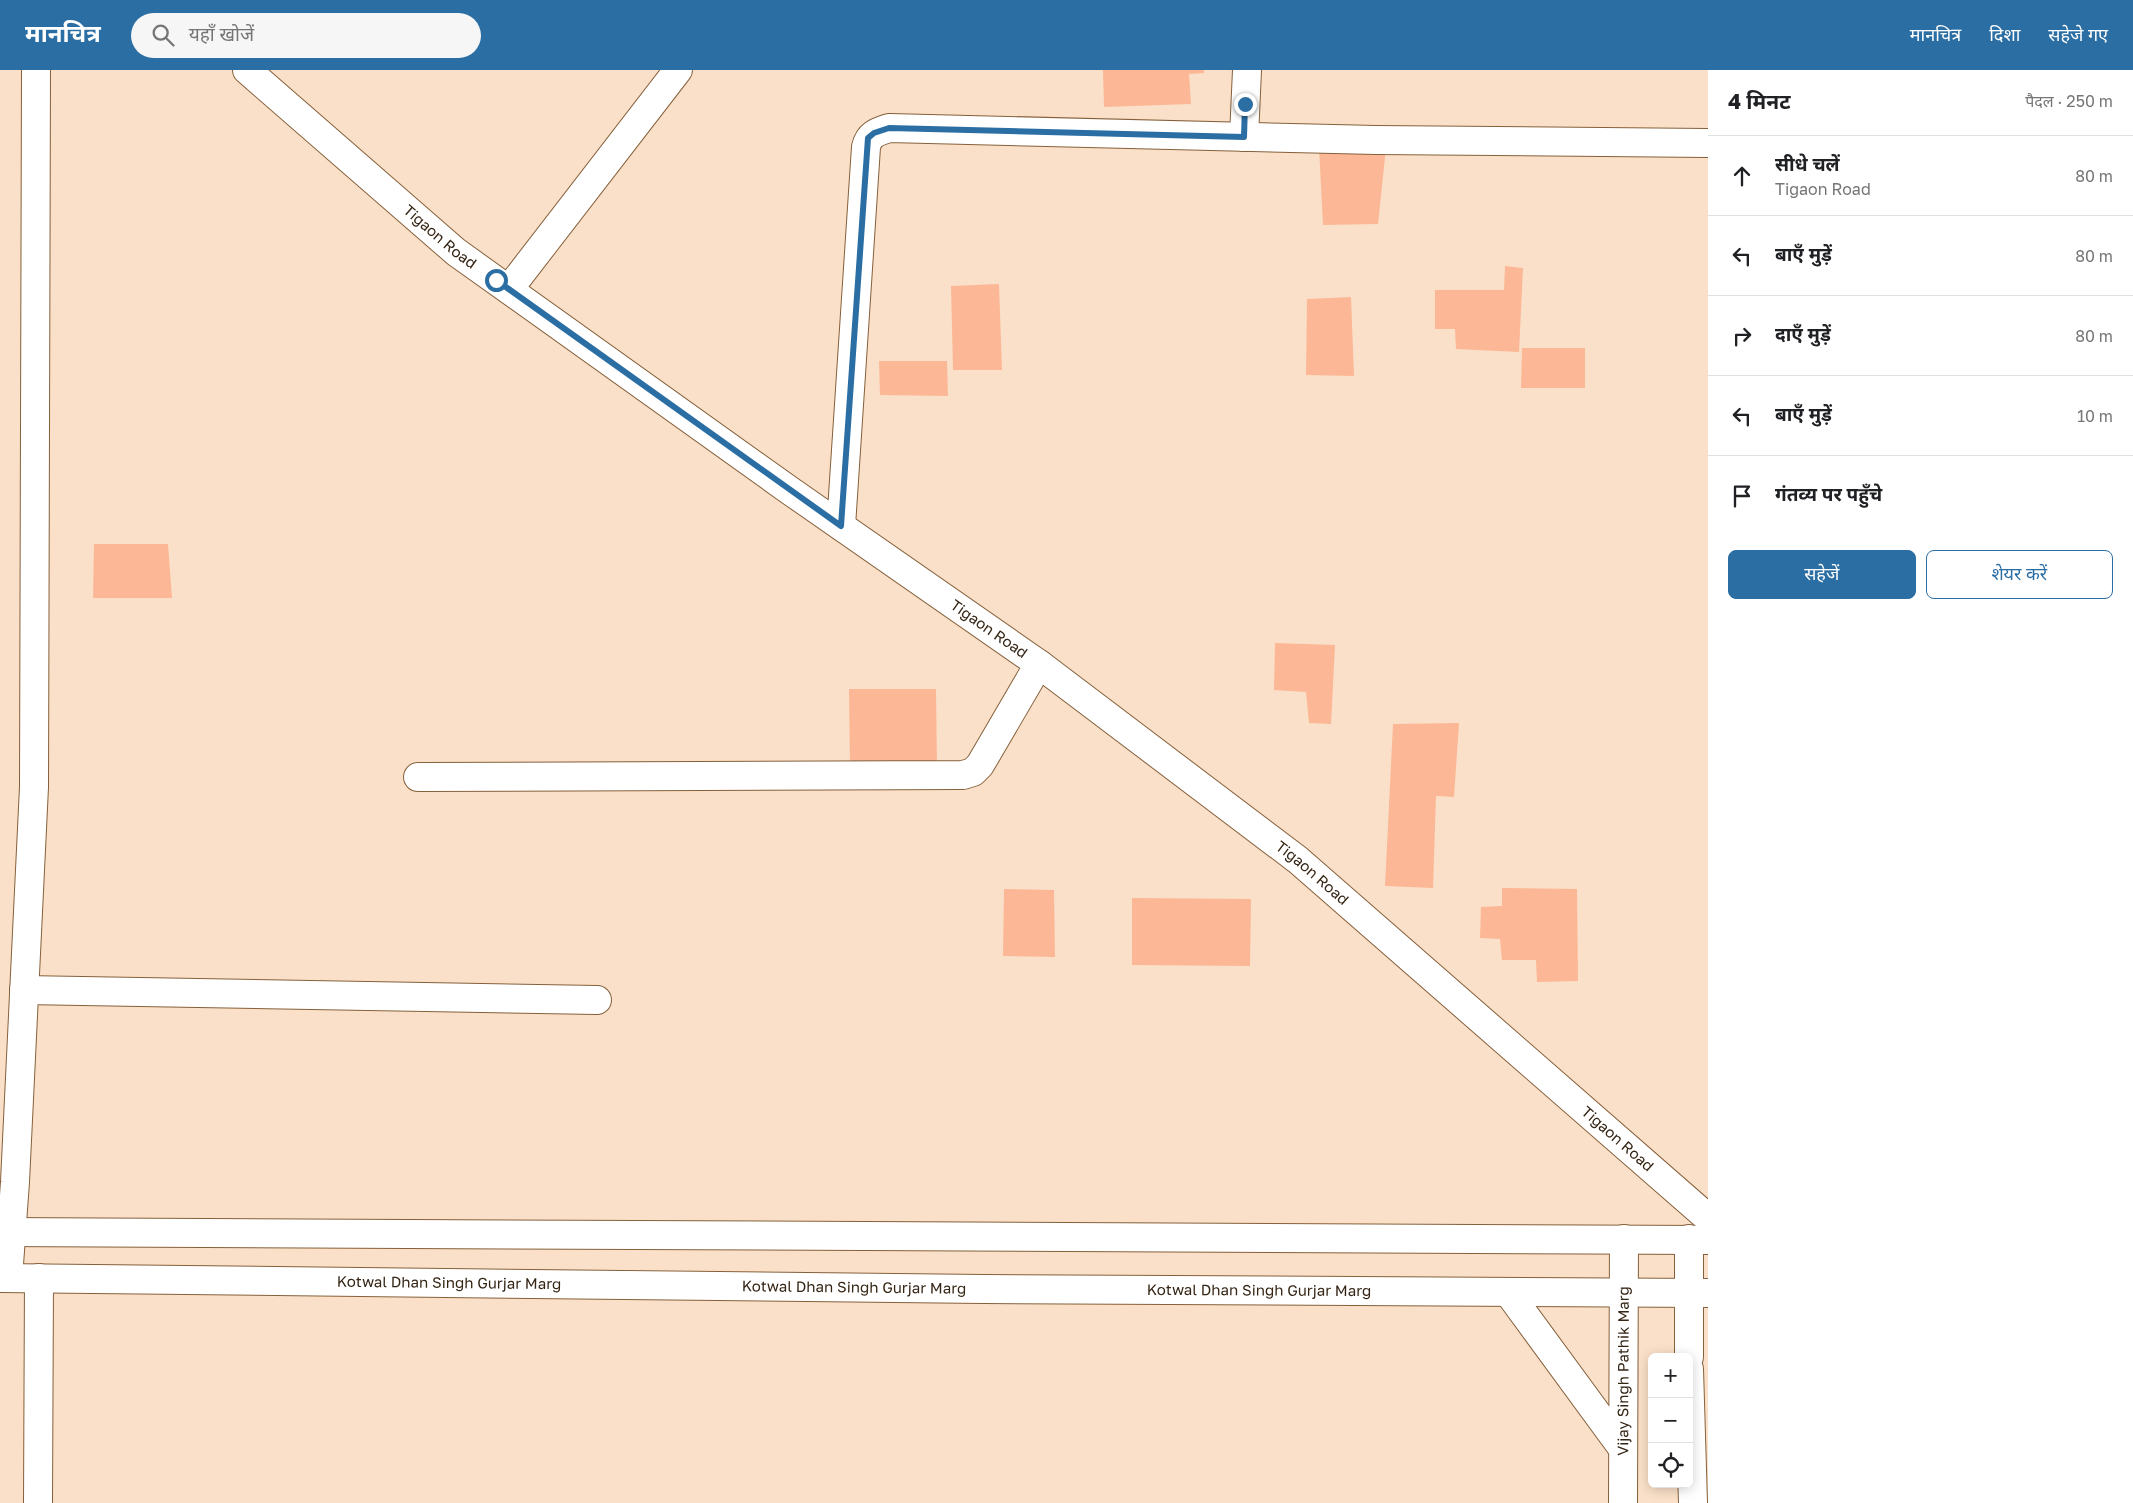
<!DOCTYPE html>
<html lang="hi">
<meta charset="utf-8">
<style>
:root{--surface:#fff;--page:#f6f6f6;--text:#202124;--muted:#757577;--line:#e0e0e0;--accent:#2b6ea4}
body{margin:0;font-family:"Golos Text","Noto Sans Devanagari",sans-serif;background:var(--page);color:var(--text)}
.controls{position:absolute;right:15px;bottom:15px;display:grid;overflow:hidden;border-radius:8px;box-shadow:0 2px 12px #0003}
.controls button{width:45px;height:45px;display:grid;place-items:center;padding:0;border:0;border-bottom:1px solid var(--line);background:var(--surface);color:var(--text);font:25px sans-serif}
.stop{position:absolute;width:15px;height:15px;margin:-11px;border:4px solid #2b6ea4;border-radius:50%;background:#fff}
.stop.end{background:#2b6ea4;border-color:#fff;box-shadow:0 1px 5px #0008}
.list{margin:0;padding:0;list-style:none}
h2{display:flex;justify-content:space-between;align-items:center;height:65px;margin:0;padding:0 20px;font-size:21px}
h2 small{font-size:16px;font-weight:400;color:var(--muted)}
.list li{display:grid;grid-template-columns:32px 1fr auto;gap:15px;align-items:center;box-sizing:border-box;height:80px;padding:0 20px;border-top:1px solid var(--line)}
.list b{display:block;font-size:19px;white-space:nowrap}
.list p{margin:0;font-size:16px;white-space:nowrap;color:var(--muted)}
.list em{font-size:16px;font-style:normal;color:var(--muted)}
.actions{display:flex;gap:10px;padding:15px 20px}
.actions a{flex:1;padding:11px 0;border:1px solid var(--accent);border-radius:8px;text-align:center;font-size:18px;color:var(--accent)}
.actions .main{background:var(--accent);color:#fff}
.icon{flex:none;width:28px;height:28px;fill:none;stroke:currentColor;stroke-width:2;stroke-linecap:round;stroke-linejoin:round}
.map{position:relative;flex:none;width:1708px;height:1433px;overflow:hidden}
header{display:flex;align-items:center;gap:30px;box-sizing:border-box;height:70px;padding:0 25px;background:var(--accent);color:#fff}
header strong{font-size:24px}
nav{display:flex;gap:28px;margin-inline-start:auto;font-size:18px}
.search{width:350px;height:45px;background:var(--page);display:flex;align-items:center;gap:12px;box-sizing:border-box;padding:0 18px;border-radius:28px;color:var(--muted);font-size:19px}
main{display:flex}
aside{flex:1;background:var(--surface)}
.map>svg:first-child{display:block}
.building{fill:#fcb796}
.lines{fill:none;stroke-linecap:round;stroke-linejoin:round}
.minor-casing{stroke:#85603b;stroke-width:30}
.minor{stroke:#fff;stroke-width:28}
.route{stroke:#2b6ea4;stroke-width:6}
.labels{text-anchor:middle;stroke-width:5;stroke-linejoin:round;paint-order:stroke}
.street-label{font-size:15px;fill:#352515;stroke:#fae0c8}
</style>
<header>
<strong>मानचित्र</strong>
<div class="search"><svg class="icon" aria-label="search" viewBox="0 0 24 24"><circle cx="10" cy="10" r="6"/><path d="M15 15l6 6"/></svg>यहाँ खोजें</div>
<nav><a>मानचित्र</a><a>दिशा</a><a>सहेजे गए</a></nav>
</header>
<main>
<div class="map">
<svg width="1708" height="1433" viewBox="0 0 1708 1433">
<rect width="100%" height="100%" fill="#fae0c8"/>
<g class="building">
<path d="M1103 0H1204V3L1189 4 1191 34 1104 37Z"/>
<path d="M1319 78H1386L1378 154 1323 155Z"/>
<path d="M1505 196 1523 198 1519 282 1456 279 1455 259H1435V220H1504Z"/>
<path d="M999 214 1002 300H953L951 216Z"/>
<path d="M1351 227 1354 306 1306 305 1307 229Z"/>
<path d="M1522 278H1585V318H1521Z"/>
<path d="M879 291H947L948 326 880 325Z"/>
<path d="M94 474H168L172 528H93Z"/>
<path d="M1275 573 1335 575 1331 654 1309 653 1306 622 1274 620Z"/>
<path d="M849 619H936L937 697 850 698Z"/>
<path d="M1459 653 1454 727 1436 726 1433 818 1385 816 1393 654Z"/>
<path d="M1502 818 1577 819 1578 911 1537 912 1536 890H1502L1500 869 1480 868 1481 837 1502 836Z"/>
<path d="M1004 819 1054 820 1055 887 1003 886Z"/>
<path d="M1132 828 1251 829 1250 896 1132 895Z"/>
</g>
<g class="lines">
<g class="minor-casing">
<g id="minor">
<path id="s1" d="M247 0 456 182 789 420 1039 594 1298 790 1708 1148"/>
<path d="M1244 67 1247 0"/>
<path d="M509 219 678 0"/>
<path d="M841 456 866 77C869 64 877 62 889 58L1376 70 1708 73"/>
<path d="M418 707 963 705 973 702 980 695 1039 594"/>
<path d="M24 920 597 930"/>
<path d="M0 1162 1708 1170"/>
<path d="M1689 1169V1287"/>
<path id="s2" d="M0 1208 984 1219 1708 1223"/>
<path d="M8 1208 15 1112 34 717 36 0"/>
<path d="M1508 1222 1623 1379"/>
<path d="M1689 1299 1693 1433"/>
<path d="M38 1433 39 1208"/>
<path id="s3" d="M1623 1433 1624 1169"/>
</g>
</g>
<use href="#minor" class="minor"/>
</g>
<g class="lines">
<path class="route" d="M496 210 841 456 868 68 874 63 889 58 1244 67 1245 34"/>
</g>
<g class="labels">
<g class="street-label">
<text dy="5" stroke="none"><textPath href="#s1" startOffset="255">Tigaon Road</textPath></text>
<text dy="5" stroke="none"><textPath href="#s1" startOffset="930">Tigaon Road</textPath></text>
<text dy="5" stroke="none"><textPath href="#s1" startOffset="1335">Tigaon Road</textPath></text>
<text dy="5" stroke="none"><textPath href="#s1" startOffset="1740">Tigaon Road</textPath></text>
<text dy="5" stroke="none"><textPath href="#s2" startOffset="449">Kotwal Dhan Singh Gurjar Marg</textPath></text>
<text dy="5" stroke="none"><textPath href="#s2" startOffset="854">Kotwal Dhan Singh Gurjar Marg</textPath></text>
<text dy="5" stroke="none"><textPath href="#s2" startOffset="1259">Kotwal Dhan Singh Gurjar Marg</textPath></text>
<text dy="5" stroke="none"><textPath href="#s3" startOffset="132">Vijay Singh Pathik Marg</textPath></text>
</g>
</g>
</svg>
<div class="controls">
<button>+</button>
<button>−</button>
<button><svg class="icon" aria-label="locate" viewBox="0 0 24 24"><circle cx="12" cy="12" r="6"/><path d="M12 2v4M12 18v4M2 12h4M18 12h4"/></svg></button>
</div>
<div class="stop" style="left:496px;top:210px"></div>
<div class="stop end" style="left:1245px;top:34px"></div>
</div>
<aside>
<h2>4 मिनट<small>पैदल · 250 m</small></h2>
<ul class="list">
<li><svg class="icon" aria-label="ahead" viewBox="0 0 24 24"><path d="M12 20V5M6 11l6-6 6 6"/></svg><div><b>सीधे चलें</b><p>Tigaon Road</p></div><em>80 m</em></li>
<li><svg class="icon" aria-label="left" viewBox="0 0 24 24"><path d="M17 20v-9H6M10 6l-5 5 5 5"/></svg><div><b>बाएँ मुड़ें</b></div><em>80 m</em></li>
<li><svg class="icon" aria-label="right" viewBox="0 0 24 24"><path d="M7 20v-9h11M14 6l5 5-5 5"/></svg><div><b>दाएँ मुड़ें</b></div><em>80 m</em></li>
<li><svg class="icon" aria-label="left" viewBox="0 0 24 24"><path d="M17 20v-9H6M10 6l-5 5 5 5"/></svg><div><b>बाएँ मुड़ें</b></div><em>10 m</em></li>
<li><svg class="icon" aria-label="arrive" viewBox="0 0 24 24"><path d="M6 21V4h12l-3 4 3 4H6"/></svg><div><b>गंतव्य पर पहुँचे</b></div></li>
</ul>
<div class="actions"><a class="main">सहेजें</a><a>शेयर करें</a></div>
</aside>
</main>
